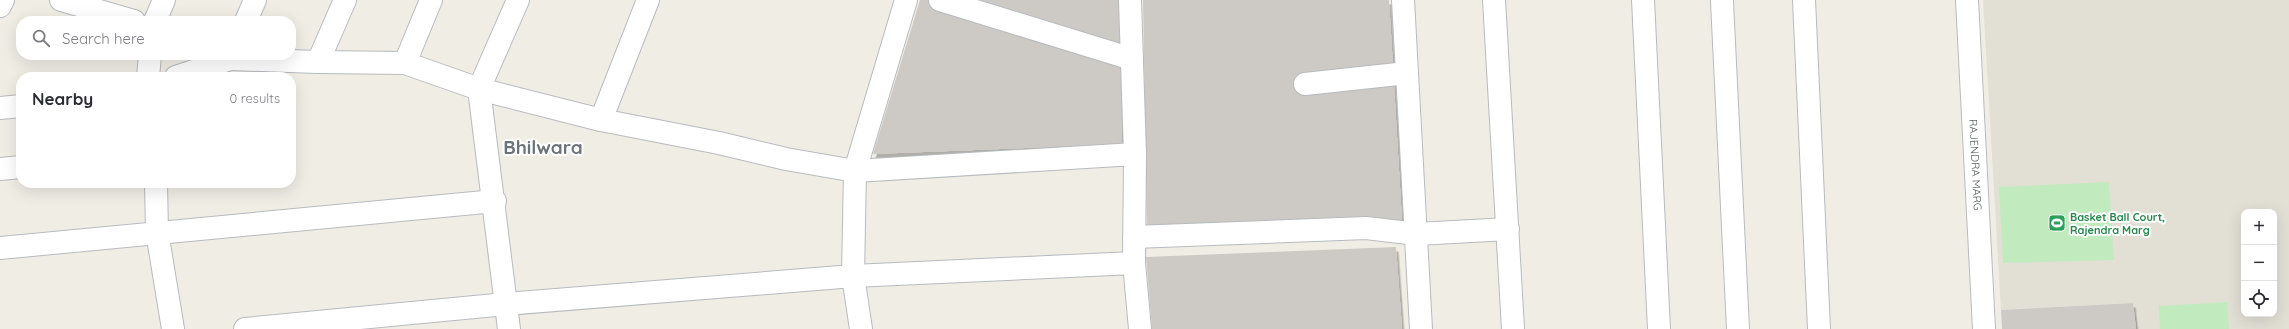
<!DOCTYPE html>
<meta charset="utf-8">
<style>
:root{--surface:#fff;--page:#f7f7f7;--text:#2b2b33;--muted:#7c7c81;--line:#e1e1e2}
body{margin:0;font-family:Quicksand,sans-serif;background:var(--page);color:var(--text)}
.controls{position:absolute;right:12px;bottom:12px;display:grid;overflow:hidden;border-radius:8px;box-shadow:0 4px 16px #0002}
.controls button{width:36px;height:36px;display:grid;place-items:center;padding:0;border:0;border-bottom:1px solid var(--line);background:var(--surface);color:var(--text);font:20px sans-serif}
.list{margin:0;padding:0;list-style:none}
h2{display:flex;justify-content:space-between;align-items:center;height:52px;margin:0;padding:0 16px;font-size:17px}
h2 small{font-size:13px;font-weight:400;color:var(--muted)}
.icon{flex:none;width:22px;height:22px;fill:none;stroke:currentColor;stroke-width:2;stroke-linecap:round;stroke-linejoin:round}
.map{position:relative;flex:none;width:2289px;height:329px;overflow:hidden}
.search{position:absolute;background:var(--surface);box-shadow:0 4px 16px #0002;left:16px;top:16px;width:280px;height:44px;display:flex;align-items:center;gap:10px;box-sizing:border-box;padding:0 14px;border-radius:16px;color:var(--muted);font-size:15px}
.panel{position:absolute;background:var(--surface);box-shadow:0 4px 16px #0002;left:16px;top:72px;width:280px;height:116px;border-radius:16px}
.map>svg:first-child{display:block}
.education{fill:#e2dfd5;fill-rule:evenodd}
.green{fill:#c2eabf}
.building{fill:#cdc9c4;filter:url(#shadow)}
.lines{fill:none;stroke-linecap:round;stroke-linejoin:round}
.minor-casing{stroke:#b7bbc0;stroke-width:24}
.minor{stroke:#fff;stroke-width:22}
.labels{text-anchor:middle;stroke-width:4;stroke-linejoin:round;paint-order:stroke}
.street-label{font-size:11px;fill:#5c6266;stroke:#fff}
.leisure-label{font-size:11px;font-weight:bold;fill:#27864d;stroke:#fff;text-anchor:start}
.town-label{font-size:19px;font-weight:bold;fill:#6d7479;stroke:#fff}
</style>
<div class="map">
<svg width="2289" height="329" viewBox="0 0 2289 329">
<defs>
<filter id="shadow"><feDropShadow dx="2.5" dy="4.5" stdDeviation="0" flood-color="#0004"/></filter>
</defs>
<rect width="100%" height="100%" fill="#f0ede5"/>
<path class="education" d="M1983 0H2289V329H2136L2133 303 2001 310ZM2244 212H2274V314H2244Z"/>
<g class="green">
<path d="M2109 182 2114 260 2003 263 1999 187Z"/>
<path d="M2227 302 2229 329H2160L2159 306Z"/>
</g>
<g class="building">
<path d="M920 0H1119L1122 144 873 154Z"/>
<path d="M1143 0H1389L1402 222 1147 227Z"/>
<path d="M1396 247 1402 329H1152L1146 257Z"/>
<path d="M2133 303 2136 329H2002L2001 310Z"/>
</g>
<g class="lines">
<g class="minor-casing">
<g id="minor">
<path d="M61 0 134 21"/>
<path d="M940 0 1132 59"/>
<path d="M1130 0 1135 154"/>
<path d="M1403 0 1421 329"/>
<path d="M1494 0 1513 329"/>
<path d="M1643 0 1659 329"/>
<path d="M1804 0 1819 329"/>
<path id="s1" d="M1967 0 1984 329"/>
<path d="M1722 2 1738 329"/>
<path d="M0 6 3 0"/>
<path d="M155 21 164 0"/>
<path d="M246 21 255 0"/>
<path d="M220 55 230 59 318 62 345 0"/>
<path d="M318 62 405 63 479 89 601 120 719 143 786 159 855 171 1135 154 1134 263"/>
<path d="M405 63 431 0"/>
<path d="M148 77 150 55"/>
<path d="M176 77 230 59 232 55"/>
<path d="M1305 84 1407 73"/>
<path d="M0 108 21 106"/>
<path d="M601 120 648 0"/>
<path d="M0 169 21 167"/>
<path d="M156 183 157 232 173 329"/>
<path d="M1134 237 1366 228 1417 234 1508 229"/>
<path d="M0 248 495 201"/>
<path d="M245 329 506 304 853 276 1134 263 1140 329"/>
<path d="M509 329 479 89 518 0"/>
<path d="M861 329 853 276 855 171 906 0"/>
</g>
</g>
<use href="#minor" class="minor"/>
</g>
<defs>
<g id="stadium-square" transform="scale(0.9)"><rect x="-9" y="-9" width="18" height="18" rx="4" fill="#2e9e5b" stroke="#fff"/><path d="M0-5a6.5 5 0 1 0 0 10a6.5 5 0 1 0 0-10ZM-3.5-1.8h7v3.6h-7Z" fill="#fff"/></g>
</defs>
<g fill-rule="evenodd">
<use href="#stadium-square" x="2057" y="223"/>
</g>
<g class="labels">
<g class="street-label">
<text dy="4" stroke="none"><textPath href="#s1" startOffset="165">RAJENDRA MARG</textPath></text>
</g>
<g class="leisure-label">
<text x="2070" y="221">Basket Ball Court,<tspan x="2070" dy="13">Rajendra Marg</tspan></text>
</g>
<g class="town-label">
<text x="543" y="154">Bhilwara</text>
</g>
</g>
</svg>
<div class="controls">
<button>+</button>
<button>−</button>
<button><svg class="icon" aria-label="locate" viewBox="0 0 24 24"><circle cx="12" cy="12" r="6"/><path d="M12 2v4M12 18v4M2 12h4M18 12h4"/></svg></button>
</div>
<div class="search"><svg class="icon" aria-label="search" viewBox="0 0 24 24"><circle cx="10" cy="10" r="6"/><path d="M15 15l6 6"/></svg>Search here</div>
<section class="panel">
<h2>Nearby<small>0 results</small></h2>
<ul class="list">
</ul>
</section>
</div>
